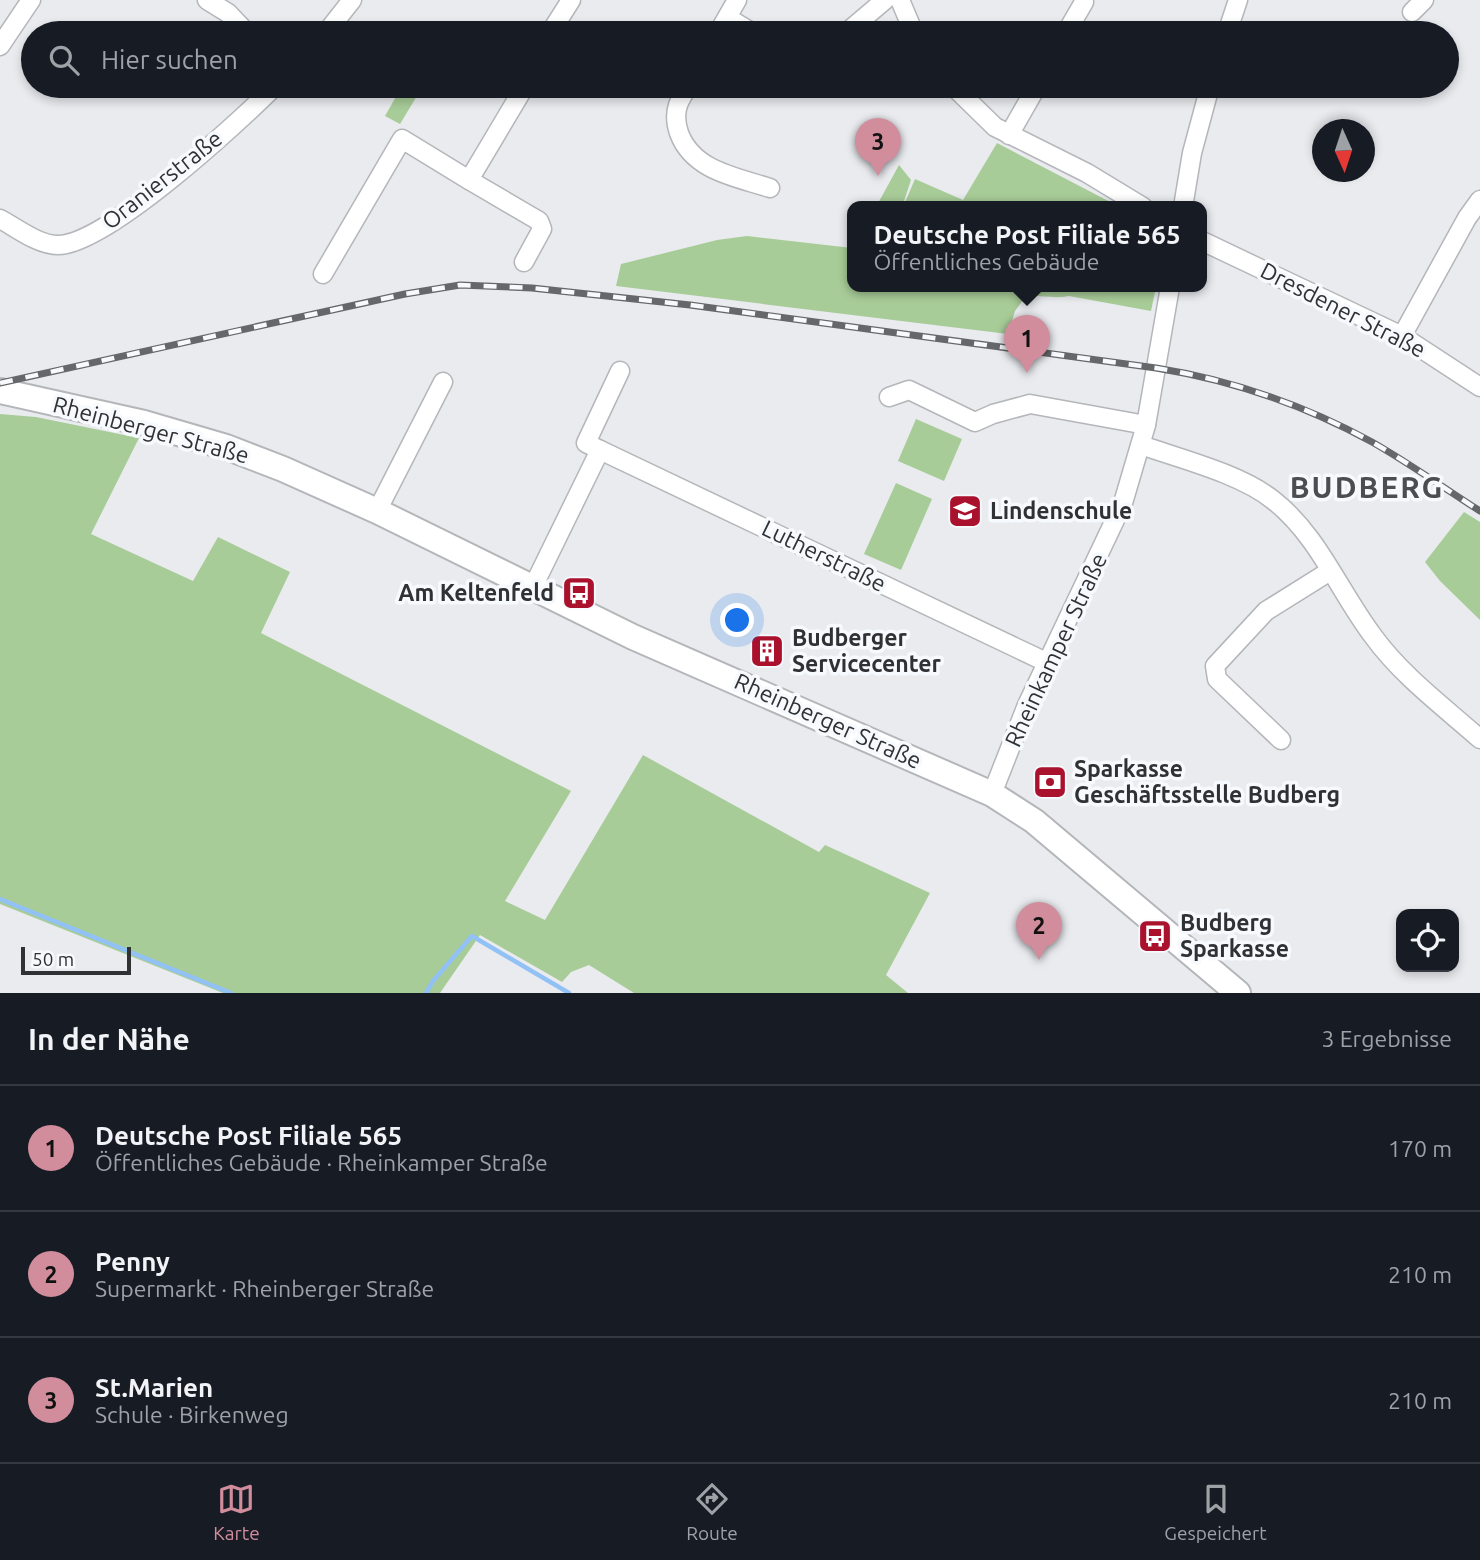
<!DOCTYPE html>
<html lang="de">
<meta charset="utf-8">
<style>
:root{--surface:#171b24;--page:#20242c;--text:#f1f3f6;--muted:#9ea1a6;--line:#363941;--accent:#d18d9c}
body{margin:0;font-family:Ubuntu,sans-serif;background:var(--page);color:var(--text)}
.controls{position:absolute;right:21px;bottom:21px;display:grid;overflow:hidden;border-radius:14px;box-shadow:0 4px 10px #0003}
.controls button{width:63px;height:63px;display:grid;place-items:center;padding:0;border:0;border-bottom:2px solid var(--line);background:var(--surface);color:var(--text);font:35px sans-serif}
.compass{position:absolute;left:1312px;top:119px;width:63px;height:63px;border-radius:50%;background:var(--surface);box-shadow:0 4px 10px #0003;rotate:177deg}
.scale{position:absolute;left:21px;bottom:18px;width:110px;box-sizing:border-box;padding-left:7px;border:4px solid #303133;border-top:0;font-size:19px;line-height:24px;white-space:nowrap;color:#303133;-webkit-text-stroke:5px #f6f9fd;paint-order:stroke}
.you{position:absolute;left:738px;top:621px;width:24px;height:24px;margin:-18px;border:5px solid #fff;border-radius:50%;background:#1a73e8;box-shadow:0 0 0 10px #1a73e833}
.badge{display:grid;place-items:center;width:46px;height:46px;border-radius:50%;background:var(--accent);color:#111;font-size:23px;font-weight:700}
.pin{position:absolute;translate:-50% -58px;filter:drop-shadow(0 2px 4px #0008)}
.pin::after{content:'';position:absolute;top:37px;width:24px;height:21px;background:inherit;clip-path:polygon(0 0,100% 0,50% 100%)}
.popup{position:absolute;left:847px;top:201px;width:360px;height:91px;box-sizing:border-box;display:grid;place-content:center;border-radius:14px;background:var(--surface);filter:drop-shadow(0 2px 5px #0005);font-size:23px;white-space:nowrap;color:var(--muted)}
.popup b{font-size:26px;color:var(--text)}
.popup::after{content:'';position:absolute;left:50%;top:100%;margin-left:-14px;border:14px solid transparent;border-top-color:var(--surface)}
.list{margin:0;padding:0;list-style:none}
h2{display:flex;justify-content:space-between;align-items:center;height:91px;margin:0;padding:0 28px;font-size:30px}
h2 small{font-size:23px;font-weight:400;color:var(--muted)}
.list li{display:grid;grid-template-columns:46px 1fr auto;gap:21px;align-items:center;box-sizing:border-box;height:126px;padding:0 28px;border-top:2px solid var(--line)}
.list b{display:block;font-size:26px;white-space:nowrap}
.list p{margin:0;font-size:23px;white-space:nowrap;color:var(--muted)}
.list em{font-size:23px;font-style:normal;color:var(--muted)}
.icon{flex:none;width:38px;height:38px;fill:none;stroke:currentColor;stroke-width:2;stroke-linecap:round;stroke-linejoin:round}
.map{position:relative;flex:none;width:1480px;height:993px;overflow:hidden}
.search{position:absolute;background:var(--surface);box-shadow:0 4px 10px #0003;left:21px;right:21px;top:21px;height:77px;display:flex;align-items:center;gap:18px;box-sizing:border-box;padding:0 24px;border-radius:38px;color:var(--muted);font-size:26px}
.sheet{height:469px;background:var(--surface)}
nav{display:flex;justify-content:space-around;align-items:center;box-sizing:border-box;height:98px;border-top:2px solid var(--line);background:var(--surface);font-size:19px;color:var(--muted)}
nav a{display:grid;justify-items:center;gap:4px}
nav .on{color:var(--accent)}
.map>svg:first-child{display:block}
.green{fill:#a8cc98}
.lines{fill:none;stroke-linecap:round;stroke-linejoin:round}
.stream{stroke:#91c1f5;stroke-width:4.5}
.street-casing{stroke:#b4b6ba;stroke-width:21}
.secondary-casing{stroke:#b4b6ba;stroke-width:28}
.street{stroke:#fff;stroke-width:18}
.secondary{stroke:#fff;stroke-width:24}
.rail-casing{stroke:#66676a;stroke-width:7}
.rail{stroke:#f6f9fd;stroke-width:4.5;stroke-dasharray:13;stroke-linecap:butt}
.labels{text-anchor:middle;stroke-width:7;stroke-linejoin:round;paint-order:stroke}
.street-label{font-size:23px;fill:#303133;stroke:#f6f9fd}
.poi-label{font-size:23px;font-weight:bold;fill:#303133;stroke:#f6f9fd;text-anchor:start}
.district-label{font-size:30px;font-weight:bold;letter-spacing:2px;fill:#4b4d50;stroke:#f6f9fd}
</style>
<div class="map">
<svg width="1480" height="993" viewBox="0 0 1480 993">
<rect width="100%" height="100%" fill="#e9ebef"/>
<g class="green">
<path d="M402 86H423L400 124 385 116Z"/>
<path d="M997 143 1120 207H903L915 179 963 200Z"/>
<path d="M899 165 911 180 902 207H876Z"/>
<path d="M747 236 852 248V287H1156L1151 311 1069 296C1054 299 1041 295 1026 296L1015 311 1008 334 616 286 621 264 717 240Z"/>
<path d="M0 414 36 417 139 438 91 534 193 581 218 537 290 572 261 633 571 791 505 901 545 920 643 755 819 852 825 845 930 893 886 975 908 993H634L589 965 571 972 562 982 480 935 440 993H223L0 904Z"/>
<path d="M916 419 962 439 944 481 898 461Z"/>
<path d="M896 483 932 499 901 570 864 554Z"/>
<path d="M1464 512 1480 522V620L1440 581 1425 562Z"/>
</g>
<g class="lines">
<g class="stream">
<path d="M0 899 231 993"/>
<path d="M426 993 433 981 472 936 569 993"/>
</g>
<g class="street-casing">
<g id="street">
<path d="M207 0 228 13 247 33"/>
<path d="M900 0 914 33"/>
<path d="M1412 12 1424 0"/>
<path d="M728 18 753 33"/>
<path d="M326 33 352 0"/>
<path d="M550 33 571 0"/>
<path d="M718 33 737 0"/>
<path d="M846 33 885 0"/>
<path d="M1066 33 1084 2"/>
<path d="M1227 33 1238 0"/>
<path d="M0 46 31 0"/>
<path d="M688 86C685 92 680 99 678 105 675 114 676 124 679 133 693 171 736 177 770 188"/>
<path d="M953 86 995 127 1087 173 1143 207"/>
<path d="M1009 135 1037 86"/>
<path d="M1183 207 1192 153 1210 86"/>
<path d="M0 219C17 228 38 245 58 245 106 245 239 122 275 86"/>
<path d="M1202 241 1402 336 1480 387"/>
<path d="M524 262 542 229 539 221 469 180 525 86"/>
<path d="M323 274 402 139 469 180"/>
<path d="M1402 336 1467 218 1480 200"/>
<path d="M889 397 909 390 975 422 993 414 1030 404 1146 425"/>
<path d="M1141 445C1181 459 1241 474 1273 500 1318 535 1339 591 1373 636 1402 676 1444 707 1480 739"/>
<path d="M600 450 1048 663"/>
<path d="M377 511 443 382"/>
<path d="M532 589 600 450 586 443 620 371"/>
<path d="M1281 740 1217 679 1215 666 1266 611 1330 571"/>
<path d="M992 794 1027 705 1123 503 1146 425 1170 287"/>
</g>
</g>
<g class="secondary-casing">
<path id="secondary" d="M0 391 144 423 226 447 283 469 377 511 633 637 992 794 1034 821 1238 993"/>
</g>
<use href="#street" class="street"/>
<use href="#secondary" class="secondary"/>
<g class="rail-casing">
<path id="rail" d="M0 383 405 294 460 285 532 288 690 305 1156 368C1232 380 1304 405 1372 442 1409 463 1444 488 1480 511"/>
</g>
<use href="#rail" class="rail"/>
</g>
<defs>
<g id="school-square" transform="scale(1.75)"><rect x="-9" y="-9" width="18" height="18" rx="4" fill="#a9112d" stroke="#f6f9fd"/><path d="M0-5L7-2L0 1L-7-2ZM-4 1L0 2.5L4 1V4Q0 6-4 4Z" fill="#fff"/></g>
<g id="bus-square" transform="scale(1.75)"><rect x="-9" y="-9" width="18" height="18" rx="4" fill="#a9112d" stroke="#f6f9fd"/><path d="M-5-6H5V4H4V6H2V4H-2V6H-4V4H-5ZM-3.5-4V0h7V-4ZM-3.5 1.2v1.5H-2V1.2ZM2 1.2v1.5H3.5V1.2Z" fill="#fff"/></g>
<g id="building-square" transform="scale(1.75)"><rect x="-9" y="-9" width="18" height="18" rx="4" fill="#a9112d" stroke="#f6f9fd"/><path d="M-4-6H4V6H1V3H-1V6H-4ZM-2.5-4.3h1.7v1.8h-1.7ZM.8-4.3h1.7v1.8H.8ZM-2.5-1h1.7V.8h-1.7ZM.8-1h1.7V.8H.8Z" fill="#fff"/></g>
<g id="bank-square" transform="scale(1.75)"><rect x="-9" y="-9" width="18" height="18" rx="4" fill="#a9112d" stroke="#f6f9fd"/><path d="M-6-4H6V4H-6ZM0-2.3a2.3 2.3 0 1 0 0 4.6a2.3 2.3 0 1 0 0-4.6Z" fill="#fff"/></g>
</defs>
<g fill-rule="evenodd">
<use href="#school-square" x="965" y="511"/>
<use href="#bus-square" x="579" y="593"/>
<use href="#building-square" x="767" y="651"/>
<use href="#bank-square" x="1050" y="782"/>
<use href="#bus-square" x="1155" y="936"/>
</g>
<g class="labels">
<g class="street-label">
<text transform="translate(162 180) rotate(-38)" y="8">Oranierstraße</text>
<text transform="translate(1343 310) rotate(27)" y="8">Dresdener Straße</text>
<text transform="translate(151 430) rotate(15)" y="8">Rheinberger Straße</text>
<text transform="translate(824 556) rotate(26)" y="8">Lutherstraße</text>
<text transform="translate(1056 650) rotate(-65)" y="8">Rheinkamper Straße</text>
<text transform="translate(828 721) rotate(24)" y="8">Rheinberger Straße</text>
</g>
<g class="poi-label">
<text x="990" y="519">Lindenschule</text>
<text x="554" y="601" text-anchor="end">Am Keltenfeld</text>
<text x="792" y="646">Budberger<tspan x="792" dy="26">Servicecenter</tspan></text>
<text x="1074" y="777">Sparkasse<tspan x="1074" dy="26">Geschäftsstelle Budberg</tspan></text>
<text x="1180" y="931">Budberg<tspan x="1180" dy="26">Sparkasse</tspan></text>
</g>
<g class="district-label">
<text x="1367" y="498">BUDBERG</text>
</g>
</g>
</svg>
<div class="controls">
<button><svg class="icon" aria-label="locate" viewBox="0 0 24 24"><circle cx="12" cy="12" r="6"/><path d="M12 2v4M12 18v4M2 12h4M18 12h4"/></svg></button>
</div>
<svg class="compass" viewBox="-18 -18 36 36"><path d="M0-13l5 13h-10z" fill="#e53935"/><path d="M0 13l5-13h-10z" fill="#9ea1a6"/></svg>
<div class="scale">50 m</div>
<div class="you"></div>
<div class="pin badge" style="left:1027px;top:373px">1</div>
<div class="popup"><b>Deutsche Post Filiale 565</b>Öffentliches Gebäude</div>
<div class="pin badge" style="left:1039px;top:960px">2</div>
<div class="pin badge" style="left:878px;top:176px">3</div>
<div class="search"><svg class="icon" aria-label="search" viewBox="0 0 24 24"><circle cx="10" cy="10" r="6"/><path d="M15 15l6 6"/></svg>Hier suchen</div>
</div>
<section class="sheet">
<h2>In der Nähe<small>3 Ergebnisse</small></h2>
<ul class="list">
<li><span class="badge">1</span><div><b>Deutsche Post Filiale 565</b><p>Öffentliches Gebäude · Rheinkamper Straße</p></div><em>170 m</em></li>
<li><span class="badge">2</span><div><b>Penny</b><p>Supermarkt · Rheinberger Straße</p></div><em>210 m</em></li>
<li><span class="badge">3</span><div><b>St.Marien</b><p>Schule · Birkenweg</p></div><em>210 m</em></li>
</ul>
</section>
<nav>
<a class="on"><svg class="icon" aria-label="map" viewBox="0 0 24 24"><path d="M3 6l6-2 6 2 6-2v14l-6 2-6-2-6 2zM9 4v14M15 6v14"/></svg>Karte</a>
<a><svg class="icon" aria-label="directions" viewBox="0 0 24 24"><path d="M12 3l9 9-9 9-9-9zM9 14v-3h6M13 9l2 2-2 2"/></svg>Route</a>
<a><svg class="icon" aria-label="saved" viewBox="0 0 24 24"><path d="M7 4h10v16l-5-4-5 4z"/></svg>Gespeichert</a>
</nav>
